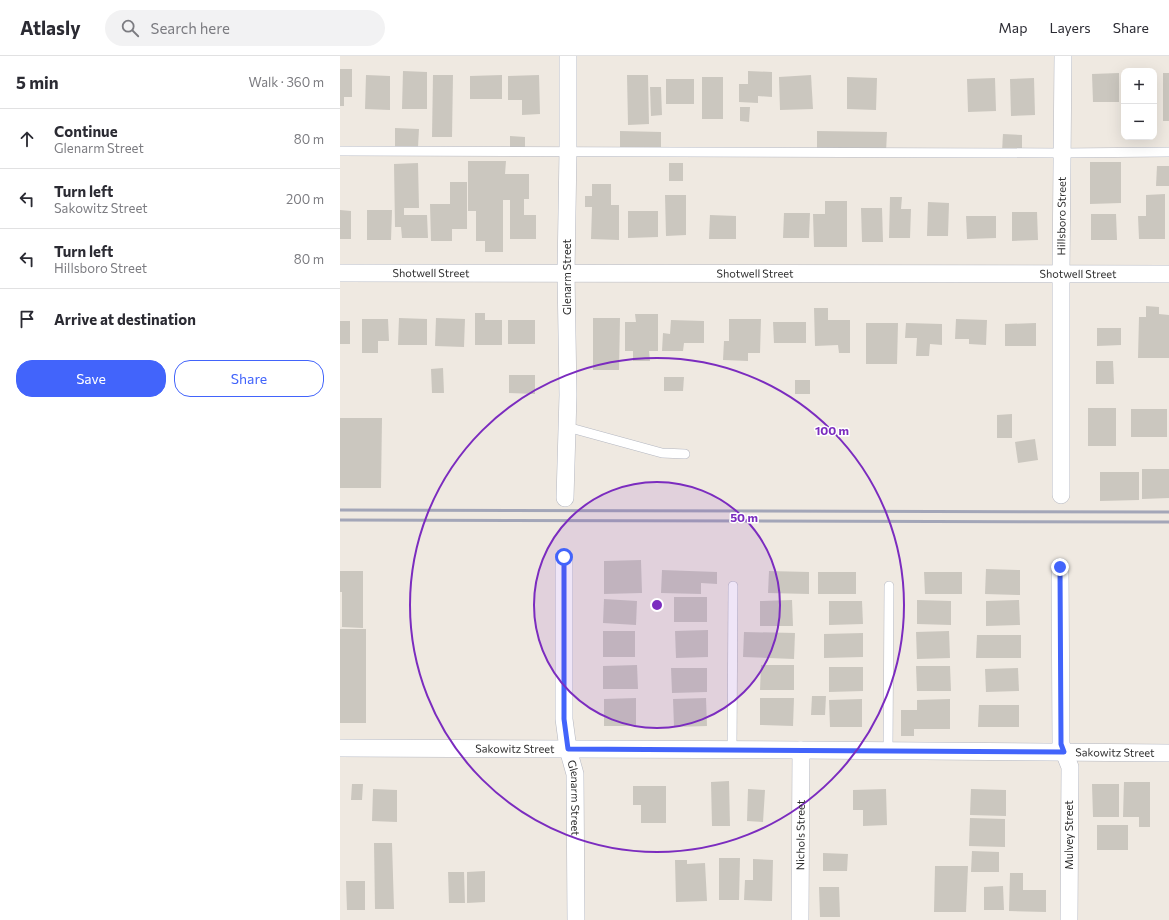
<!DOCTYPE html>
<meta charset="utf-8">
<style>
:root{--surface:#fff;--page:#f2f2f3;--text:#2b2b33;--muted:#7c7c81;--line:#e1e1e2;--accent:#4264fb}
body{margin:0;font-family:Commissioner,sans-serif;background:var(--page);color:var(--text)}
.controls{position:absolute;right:12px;top:12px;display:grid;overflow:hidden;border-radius:8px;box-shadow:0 4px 16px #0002}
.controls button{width:36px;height:36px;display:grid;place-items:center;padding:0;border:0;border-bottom:1px solid var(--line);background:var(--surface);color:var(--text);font:20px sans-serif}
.stop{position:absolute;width:12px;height:12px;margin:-9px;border:3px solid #4264fb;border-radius:50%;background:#fff}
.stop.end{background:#4264fb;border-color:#fff;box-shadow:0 1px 4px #0008}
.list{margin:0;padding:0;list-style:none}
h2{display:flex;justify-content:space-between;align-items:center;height:52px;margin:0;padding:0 16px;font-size:17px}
h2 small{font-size:13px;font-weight:400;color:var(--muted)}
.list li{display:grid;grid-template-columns:26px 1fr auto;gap:12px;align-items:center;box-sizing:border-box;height:60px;padding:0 16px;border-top:1px solid var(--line)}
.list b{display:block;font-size:15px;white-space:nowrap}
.list p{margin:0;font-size:13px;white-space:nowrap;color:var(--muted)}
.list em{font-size:13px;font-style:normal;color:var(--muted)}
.actions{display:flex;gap:8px;padding:12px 16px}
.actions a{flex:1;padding:9px 0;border:1px solid var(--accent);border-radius:16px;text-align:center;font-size:14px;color:var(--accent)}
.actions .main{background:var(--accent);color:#fff}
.icon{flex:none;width:22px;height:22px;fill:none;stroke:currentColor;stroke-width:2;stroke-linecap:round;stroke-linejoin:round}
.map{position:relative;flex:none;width:829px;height:864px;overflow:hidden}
header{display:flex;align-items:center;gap:24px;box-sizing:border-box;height:56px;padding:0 20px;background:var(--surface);border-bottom:1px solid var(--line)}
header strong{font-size:19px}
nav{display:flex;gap:22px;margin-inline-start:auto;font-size:14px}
.search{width:280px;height:36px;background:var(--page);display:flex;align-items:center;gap:10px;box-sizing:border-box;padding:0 14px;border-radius:22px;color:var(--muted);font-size:15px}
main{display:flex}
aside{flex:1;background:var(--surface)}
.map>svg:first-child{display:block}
.building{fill:#cbc7bf}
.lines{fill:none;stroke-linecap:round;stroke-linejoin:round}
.lane-casing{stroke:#b4b7c1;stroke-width:10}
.street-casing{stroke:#b4b7c1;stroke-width:18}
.lane{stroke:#fff;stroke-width:9}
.street{stroke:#fff;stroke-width:17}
.rail{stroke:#a3a6b8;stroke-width:3}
.route{stroke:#4264fb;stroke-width:5}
.ring{fill:none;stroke:#7b2cbf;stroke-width:2}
.labels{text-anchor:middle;stroke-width:3;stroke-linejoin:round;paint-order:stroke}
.street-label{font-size:11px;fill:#2e2e2e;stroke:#fff}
.centre{fill:#7b2cbf;stroke:#fff;stroke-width:2}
.ring-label{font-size:12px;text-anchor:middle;font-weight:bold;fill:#7b2cbf;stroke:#fff;stroke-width:3;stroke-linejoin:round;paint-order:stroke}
</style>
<header>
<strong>Atlasly</strong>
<div class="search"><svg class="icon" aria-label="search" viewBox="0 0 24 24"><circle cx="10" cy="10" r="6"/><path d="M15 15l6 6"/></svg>Search here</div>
<nav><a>Map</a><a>Layers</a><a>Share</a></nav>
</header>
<main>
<aside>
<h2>5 min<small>Walk · 360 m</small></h2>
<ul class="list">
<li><svg class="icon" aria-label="ahead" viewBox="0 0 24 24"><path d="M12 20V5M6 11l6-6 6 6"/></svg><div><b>Continue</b><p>Glenarm Street</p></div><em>80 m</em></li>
<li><svg class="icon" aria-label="left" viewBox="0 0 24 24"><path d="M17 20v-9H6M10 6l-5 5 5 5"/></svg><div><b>Turn left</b><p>Sakowitz Street</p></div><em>200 m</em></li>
<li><svg class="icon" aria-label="left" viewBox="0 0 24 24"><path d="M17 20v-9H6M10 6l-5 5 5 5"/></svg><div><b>Turn left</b><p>Hillsboro Street</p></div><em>80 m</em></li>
<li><svg class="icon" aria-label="arrive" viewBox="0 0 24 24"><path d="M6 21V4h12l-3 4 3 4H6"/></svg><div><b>Arrive at destination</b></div></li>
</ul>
<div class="actions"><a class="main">Save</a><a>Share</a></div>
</aside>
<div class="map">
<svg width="829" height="864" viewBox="0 0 829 864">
<rect width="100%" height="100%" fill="#efe9e1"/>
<g class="building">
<path d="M0 13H12V41H4V50H0Z"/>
<path d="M63 15 87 16V53H62Z"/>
<path d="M408 15 432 16V41L418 40V47L399 46V28H408Z"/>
<path d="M779 17V46H753L752 18Z"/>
<rect x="823" y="17" width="6" height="48"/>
<path d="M26 19 50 20V54L25 53Z"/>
<path d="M93 19H113L112 81H92Z"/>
<path d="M162 19V43H130V20Z"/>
<path d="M199 19 200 58 182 59V44H168V20Z"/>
<path d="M287 19H308L309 68 288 69Z"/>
<path d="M471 19 473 53 440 54 439 21Z"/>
<rect x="814" y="20" width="2" height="51"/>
<rect x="362" y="21" width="21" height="42"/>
<path d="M507 21 537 22 536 54 507 53Z"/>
<path d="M655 22 656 55 628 56 627 23Z"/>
<path d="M694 22 695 59 671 60 670 23Z"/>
<rect x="326" y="23" width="28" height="25"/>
<path d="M310 31H321L322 59 311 60Z"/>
<path d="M400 51H410L409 66 400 65Z"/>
<path d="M55 72 79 73 78 91H55Z"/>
<path d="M280 75 321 76V95L280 94Z"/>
<path d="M477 75 547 76 546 96 477 94Z"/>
<path d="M663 78 682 79V96L662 95Z"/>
<path d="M170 80 185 81V94L170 93Z"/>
<path d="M128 105H166L165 118H189V143H184V159H196V183H170V144H163V196H145V185H136V155H128Z"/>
<path d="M750 106H781V147L750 148Z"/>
<path d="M78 107 79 152H64V159H87L88 182H62L61 171H55L54 108Z"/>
<rect x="329" y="107" width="14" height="18"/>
<path d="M817 110H829V130H816Z"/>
<path d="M110 126H127V173H112V185H91L90 148H110Z"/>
<path d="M252 128H271V149H279V184L251 183 252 151H245V140H252Z"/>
<path d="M825 138V183H799L798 160H806V139Z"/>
<path d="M325 139H346V179L326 180Z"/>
<path d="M550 141H562L561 153H571L570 182H549Z"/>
<path d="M485 145H507V191H474L473 158H485Z"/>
<path d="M588 146 609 147 608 180H587Z"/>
<path d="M521 152H542L543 186H522Z"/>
<path d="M0 154 11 155V183H0Z"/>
<path d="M27 154H52L51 184H27Z"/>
<path d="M288 155H318V181L288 182Z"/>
<path d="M672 156H697L698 184 672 185Z"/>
<path d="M444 157H470L469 182H443Z"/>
<path d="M751 158H776L777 184H751Z"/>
<path d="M370 159 396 160V183H369Z"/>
<path d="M626 160H656V182L627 183Z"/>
<path d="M806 250 819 251V258L829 259V302H798L799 261H806Z"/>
<path d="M474 252H488V264H510V297H499L498 289 475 290Z"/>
<path d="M135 257H145V264H162V289H135Z"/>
<path d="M295 258H318V295H309L310 305H293V295H285V266H296Z"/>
<path d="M59 262 87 263V289H58Z"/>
<path d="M96 262 125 263 124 291 95 290Z"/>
<path d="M253 262H280L279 314H253Z"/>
<path d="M22 263H48L49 285H38V297H22Z"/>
<path d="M389 263H421L420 297H408V305L383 304 384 285H389Z"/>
<path d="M616 263 647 264 646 289 629 288V283H615Z"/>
<rect x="168" y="264" width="27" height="24"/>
<path d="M331 264 364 265V287H344L343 295H322L323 277 330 278Z"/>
<rect x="0" y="265" width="10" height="23"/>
<path d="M433 266H466V287H434Z"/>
<path d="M526 267H558L557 308H526Z"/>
<path d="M566 267 602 268V289L590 288 589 300H576L577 282H565Z"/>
<path d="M696 267V290H665V268Z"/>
<path d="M757 272H781V289L757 290Z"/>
<path d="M756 305H773L774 328H756Z"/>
<path d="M103 312 104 337H92L91 313Z"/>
<path d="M169 319H195V338L169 337Z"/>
<path d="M324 321H344L343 335H324Z"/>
<rect x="455" y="324" width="15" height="14"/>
<rect x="748" y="352" width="28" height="38"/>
<rect x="791" y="353" width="36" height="28"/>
<path d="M672 358V382H657V359Z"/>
<path d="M0 362H42L41 432H0Z"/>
<path d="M695 383 698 404 678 407 675 386Z"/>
<path d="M802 413H829V442L802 443Z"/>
<path d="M760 416H799V444L760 445Z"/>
<path d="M301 504 302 537 264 538V505Z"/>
<path d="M646 513 680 514V539L645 538Z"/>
<path d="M322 514 377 516V528L361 527V538L321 537Z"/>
<path d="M0 515H23V572L2 571V536H0Z"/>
<path d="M429 515 469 516V538L428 537Z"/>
<rect x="478" y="516" width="38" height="22"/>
<path d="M584 516H622V538H585Z"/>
<rect x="334" y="541" width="33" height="25"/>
<path d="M264 543 297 545 296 569 263 567Z"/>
<path d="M452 544 453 570H420V545Z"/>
<path d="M577 544 611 545V569L577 568Z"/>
<path d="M679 544 680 569 646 570V545Z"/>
<path d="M489 545H522L523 568 489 569Z"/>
<rect x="0" y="573" width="26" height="94"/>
<path d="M368 574V601L336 602 335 575Z"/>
<rect x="263" y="575" width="32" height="26"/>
<path d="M609 575 610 602 577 603 576 576Z"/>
<path d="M404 576 455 577 454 603 403 601Z"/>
<path d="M523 577V601L484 602V578Z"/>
<path d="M637 579H681V602H636Z"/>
<path d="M297 609 298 633H263V610Z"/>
<path d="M421 609H454V634H420Z"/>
<path d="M576 610H610L611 635H577Z"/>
<path d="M489 611H523V635L489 636Z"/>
<path d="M331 612H367V636L332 637Z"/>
<path d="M678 612 679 635 646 636 645 613Z"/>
<path d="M472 640H486L485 659H471Z"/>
<path d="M296 642V670H264V643Z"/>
<path d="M366 642 367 670 334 671 333 643Z"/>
<path d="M420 642H454L453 670 420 669Z"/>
<path d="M522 643V671H490L489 644Z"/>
<path d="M610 643V673H574V680H561V654H577V644Z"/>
<path d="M639 649H679V671H638Z"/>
<path d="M389 725 390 770H372L371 726Z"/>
<path d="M784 726H810V771H799V761H783Z"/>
<path d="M12 728H23L22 744H11Z"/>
<path d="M752 728H779V761H753Z"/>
<path d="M293 730H326V767H301V749H293Z"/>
<path d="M33 733 57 734V766L32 765Z"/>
<path d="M408 733 425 734 423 766 407 765Z"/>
<path d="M546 733 547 769 523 770V754H513V734Z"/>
<path d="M631 733 666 734V760L630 759Z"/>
<path d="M630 762 665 763V791L629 790Z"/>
<rect x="757" y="769" width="31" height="25"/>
<path d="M34 787H52L54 853H35Z"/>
<path d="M632 795 659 796V816H631Z"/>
<path d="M483 797 508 798 507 815H483Z"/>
<path d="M379 802H400L399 844H379Z"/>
<path d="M413 803 433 804 432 845 404 844 405 824H413Z"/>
<path d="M335 804H347V808L365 807 367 845 336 846Z"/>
<path d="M595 810H628L626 856H594Z"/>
<path d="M145 815V846L127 847V816Z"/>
<path d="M108 816H124L125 847H109Z"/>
<path d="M670 817H683V834H706V856L669 855Z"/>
<path d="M6 825H25V854H7Z"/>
<path d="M663 830 664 854H644V831Z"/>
<path d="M479 831H499L500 861H480Z"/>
</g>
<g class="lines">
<g class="lane-casing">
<g id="lane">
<path d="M0 95 722 97 829 96"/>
<path d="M227 371 322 397 345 398"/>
<path d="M392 694 393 530"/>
<path d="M548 695 549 530"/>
</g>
</g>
<g class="street-casing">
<g id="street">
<path id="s1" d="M0 217 829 218"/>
<path id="s2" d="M721 439V218L723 0"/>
<path d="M225 442 228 339 226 217 228 95V0"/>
<path id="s3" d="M224 501V663L228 693 235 718 236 864"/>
<path d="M720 511 721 688 724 696 730 711 729 864"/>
<path id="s4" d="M0 692 461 694 829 697"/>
<path id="s5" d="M460 864 461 694"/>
</g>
</g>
<use href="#lane" class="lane"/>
<use href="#street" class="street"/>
<g class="rail">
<path d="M0 454 829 456"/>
<path d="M0 464 829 466"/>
</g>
</g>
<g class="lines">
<path class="route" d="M224 501V663L228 693 724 696 721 688 720 511"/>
</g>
<circle cx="317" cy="549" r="123" fill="#7b2cbf" fill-opacity=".12"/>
<g class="ring">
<circle cx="317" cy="549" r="123"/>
<circle cx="317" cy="549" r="247"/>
</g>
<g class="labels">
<g class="street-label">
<text dy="4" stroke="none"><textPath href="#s2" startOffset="279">Hillsboro Street</textPath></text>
<text dy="4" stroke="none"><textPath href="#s1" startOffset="91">Shotwell Street</textPath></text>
<text dy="4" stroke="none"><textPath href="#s1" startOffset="415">Shotwell Street</textPath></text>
<text dy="4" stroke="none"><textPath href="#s1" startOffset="738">Shotwell Street</textPath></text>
<text transform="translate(227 221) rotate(-90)" y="4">Glenarm Street</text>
<text dy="4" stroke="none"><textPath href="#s4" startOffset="175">Sakowitz Street</textPath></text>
<text dy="4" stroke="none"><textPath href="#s4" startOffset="775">Sakowitz Street</textPath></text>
<text dy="4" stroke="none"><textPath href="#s3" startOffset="242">Glenarm Street</textPath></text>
<text dy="4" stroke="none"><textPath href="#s5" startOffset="85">Nichols Street</textPath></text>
<text transform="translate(729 779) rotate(-90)" y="4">Mulvey Street</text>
</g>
</g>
<circle cx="317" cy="549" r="6" class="centre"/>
<g class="ring-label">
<text x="492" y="379">100 m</text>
<text x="404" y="466">50 m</text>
</g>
</svg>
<div class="controls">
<button>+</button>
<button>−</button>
</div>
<div class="stop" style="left:224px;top:501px"></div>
<div class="stop end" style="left:720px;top:511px"></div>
</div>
</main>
